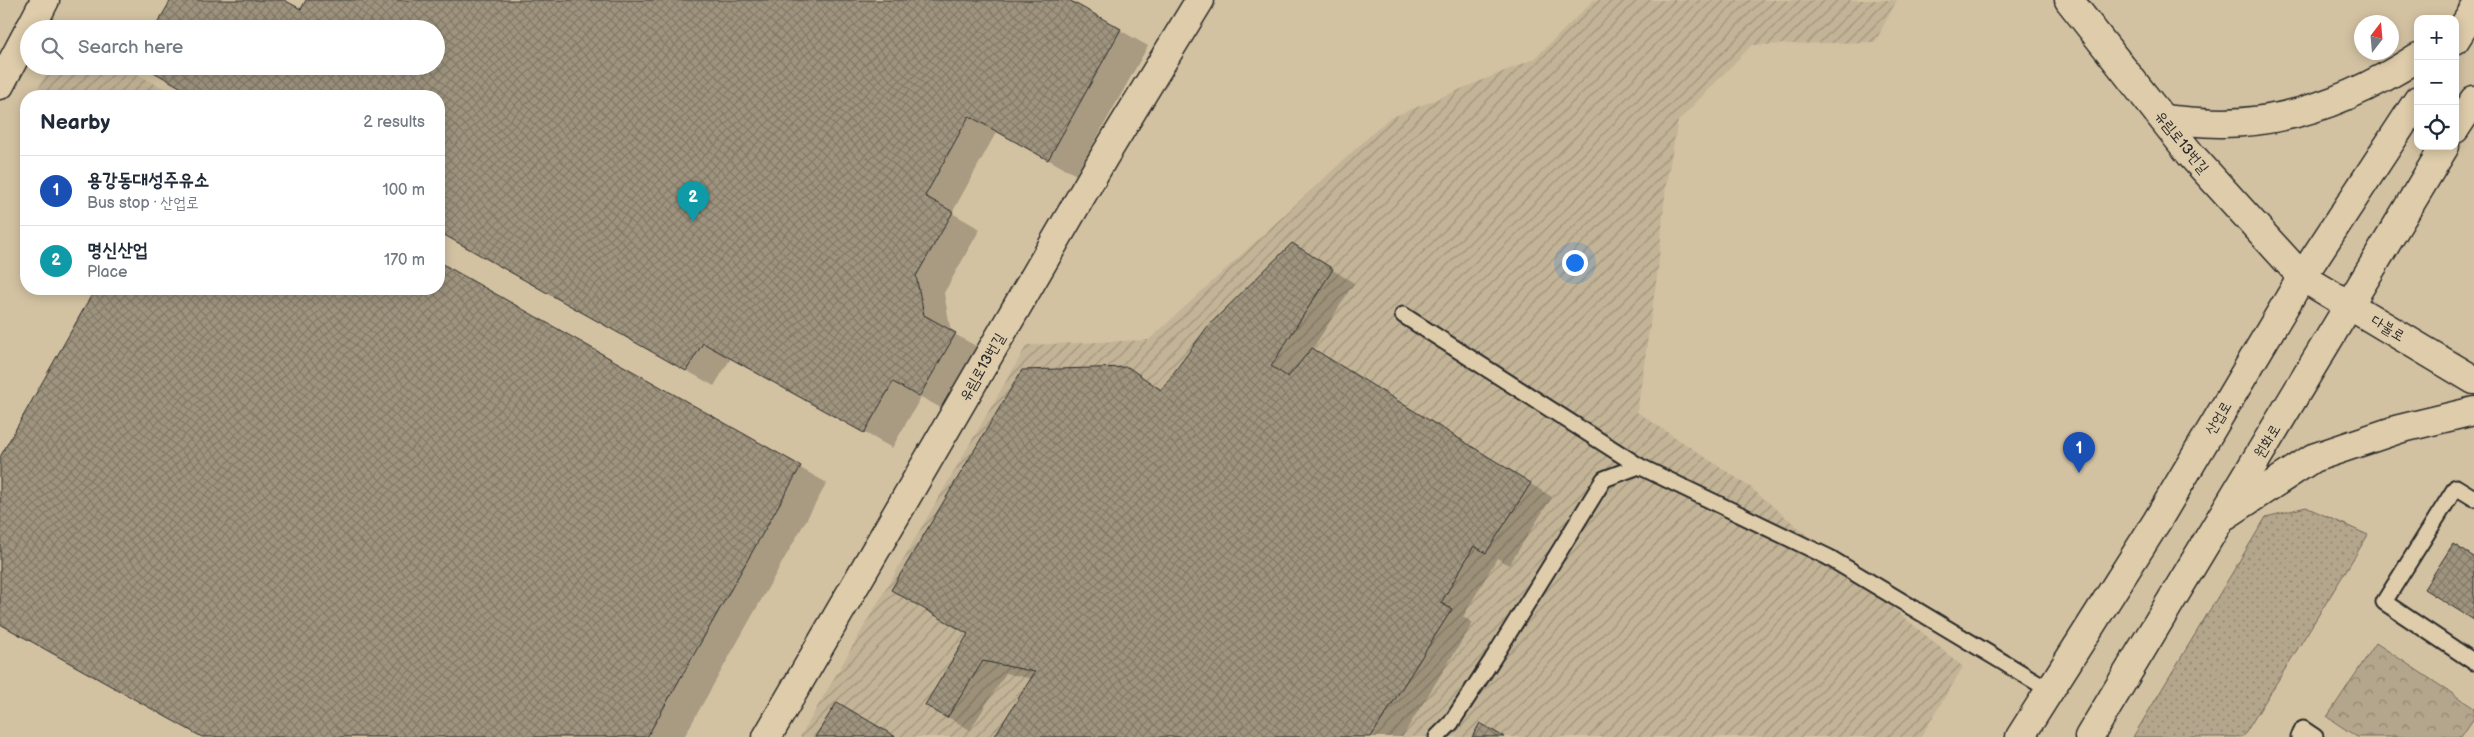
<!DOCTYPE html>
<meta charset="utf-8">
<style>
:root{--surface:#fff;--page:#f2f2f3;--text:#1f2937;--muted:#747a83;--line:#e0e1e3;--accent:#111827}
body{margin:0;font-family:"Balsamiq Sans","Poor Story",sans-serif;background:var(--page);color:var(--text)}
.controls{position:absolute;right:15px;top:15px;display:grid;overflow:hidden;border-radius:10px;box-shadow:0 2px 12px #0003}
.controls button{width:45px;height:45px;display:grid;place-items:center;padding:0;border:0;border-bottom:1px solid var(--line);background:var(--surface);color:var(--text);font:25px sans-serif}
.compass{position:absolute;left:2354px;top:15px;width:45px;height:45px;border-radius:50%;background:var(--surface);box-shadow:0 2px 12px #0003;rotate:16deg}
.you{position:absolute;left:1574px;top:262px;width:18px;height:18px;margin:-12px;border:4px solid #fff;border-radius:50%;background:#1a73e8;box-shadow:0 0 0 8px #1a73e833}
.badge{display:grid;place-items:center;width:32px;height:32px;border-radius:50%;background:var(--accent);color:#fff;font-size:16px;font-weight:700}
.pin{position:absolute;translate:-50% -41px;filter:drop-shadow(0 1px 2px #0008)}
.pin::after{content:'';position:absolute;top:26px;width:18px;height:15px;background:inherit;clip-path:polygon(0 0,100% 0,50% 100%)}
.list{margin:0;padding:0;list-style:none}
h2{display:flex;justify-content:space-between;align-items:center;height:65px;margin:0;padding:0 20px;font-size:21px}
h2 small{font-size:16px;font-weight:400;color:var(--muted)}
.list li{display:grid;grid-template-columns:32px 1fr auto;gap:15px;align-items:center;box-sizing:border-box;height:70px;padding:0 20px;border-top:1px solid var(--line)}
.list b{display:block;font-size:19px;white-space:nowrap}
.list p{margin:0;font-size:16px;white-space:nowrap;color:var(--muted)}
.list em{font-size:16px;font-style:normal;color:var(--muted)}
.icon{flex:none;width:28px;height:28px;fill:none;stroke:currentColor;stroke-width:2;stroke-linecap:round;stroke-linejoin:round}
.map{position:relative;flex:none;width:2474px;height:737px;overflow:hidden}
.search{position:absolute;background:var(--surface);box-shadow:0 2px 12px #0003;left:20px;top:20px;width:425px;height:55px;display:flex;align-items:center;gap:12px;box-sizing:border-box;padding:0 18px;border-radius:28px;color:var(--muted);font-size:19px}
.panel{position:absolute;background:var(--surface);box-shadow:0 2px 12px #0003;left:20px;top:90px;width:425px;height:205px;border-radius:20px}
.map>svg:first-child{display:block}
.industrial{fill:url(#industrial-furrows)}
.grass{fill:url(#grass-dots);stroke:#70685c}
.park{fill:url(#park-crowns);stroke:#70685c}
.shadow{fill:#0003}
.building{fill:url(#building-cross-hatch);stroke:#2b2b2b}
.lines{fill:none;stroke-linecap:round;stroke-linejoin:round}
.service-casing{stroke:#2b2b2b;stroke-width:19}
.minor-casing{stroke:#2b2b2b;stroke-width:31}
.tertiary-casing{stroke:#2b2b2b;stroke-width:31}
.service{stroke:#deccaa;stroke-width:15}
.minor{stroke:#deccaa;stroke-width:28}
.tertiary{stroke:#deccaa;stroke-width:28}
.labels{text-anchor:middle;stroke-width:4;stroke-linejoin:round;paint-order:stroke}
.street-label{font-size:15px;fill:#2b2b2b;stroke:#deccaa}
</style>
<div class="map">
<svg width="2474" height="737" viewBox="0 0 2474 737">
<defs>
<pattern id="industrial-furrows" width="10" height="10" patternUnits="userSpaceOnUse" patternTransform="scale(1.25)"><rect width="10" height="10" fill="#c3b497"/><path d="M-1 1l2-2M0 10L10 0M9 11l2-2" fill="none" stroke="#9f937b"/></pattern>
<pattern id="grass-dots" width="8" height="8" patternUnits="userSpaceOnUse" patternTransform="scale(1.25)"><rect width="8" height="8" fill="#b4a68c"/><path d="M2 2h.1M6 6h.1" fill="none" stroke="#938773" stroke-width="1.8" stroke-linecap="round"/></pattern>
<pattern id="park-crowns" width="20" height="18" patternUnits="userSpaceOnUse" patternTransform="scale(1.25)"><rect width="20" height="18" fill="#b4a68c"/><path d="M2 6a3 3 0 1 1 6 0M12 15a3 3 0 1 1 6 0" fill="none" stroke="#938773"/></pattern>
<pattern id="building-cross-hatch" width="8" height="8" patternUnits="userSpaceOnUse" patternTransform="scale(1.25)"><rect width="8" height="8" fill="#9f947e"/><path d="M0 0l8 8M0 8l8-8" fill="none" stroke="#827967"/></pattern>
</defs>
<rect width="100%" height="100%" fill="#d3c2a2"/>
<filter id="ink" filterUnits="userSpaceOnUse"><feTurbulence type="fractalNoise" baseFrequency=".02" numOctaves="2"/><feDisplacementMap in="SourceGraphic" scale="10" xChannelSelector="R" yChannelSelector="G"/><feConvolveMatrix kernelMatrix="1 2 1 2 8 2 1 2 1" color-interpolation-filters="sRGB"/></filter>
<g filter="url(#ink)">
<g class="industrial">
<path d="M1594 0H1897L1875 42 1752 45 1678 121 1666 185 1658 269 1637 412 1750 487 1963 667 1921 737H800L1027 345 1149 340 1388 119 1534 59Z"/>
<path d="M51 66H123L177 96H34Z"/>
</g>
<path class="grass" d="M2306 507 2368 535 2243 737H2133L2266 517Z"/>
<path class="park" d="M2376 643 2474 708V718L2461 737H2357L2327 717Z"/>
<g class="shadow">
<path d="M172 0H282L301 11 307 0H1067L1148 46 1076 175 997 131 952 213 980 229 944 293 951 332 983 350 948 412 921 397 892 448 731 358 714 386 439 231V96H198L145 66H436V29Z"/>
<path d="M1292 245 1354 283 1312 350 1552 497 1509 565 1497 558 1463 617 1473 623 1402 737H996L1032 679 1006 673 970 730 927 705 1128 369 1163 390Z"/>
<path d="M439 264 827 483 684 737H203L0 623V460L96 289H439Z"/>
</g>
<g class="building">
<path d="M171 0H284L301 9 306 0H1069L1121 29 1048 160 969 116 925 196 953 212 916 276 924 315 956 333 919 397 893 382 864 433 703 343 686 371 439 232V96H196L143 66H436V29H154Z"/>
<path d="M1292 243 1333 269 1271 366 1288 377 1312 348 1531 483 1486 553 1474 546 1441 603 1452 609 1371 737H994L1035 672 983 661 947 718 925 705 968 634 891 590 1022 370 1128 367 1161 390 1208 326Z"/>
<path d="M439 262 801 466 647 737H202L0 624V457L95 289H439Z"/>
<path d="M2453 544 2474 557V620L2424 589Z"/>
<path d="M837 702 896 737H815Z"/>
<path d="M1480 723 1504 737H1472Z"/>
</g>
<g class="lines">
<g class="service-casing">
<g id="service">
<path d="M1403 315 1639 466"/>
<path d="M2474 498 2456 487 2384 602 2474 662"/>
<path d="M1437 737 1451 723 1492 660 1604 479 1639 466 1828 557 2048 689"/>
<path d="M2299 737 2303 729 2315 737"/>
</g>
</g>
<g class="minor-casing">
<g id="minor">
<path d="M2069 0 2191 155 2302 277 2474 380"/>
<path d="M30 29 45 0"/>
<path d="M0 85 29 30"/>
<path d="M767 737 1104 157 1200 0"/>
</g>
</g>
<g class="tertiary-casing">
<g id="tertiary">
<path d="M2455 40 2474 10"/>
<path d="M2163 119C2183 121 2204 123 2224 123 2294 122 2360 95 2418 57"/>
<path d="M2455 129 2474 100"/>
<path d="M2226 515 2313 458 2399 429 2474 411"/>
<path d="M2020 737 2157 521 2302 277 2418 100"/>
<path d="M2089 737 2445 146"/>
</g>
</g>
<use href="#service" class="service"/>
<use href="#minor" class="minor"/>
<use href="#tertiary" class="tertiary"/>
</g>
</g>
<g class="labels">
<g class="street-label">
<text transform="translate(2182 142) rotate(51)" y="5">유림로13번길</text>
<text transform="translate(2388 328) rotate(31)" y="5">다불로</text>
<text transform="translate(982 367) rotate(-60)" y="5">유림로13번길</text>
<text transform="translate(2218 418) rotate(-59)" y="5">산업로</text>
<text transform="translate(2267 441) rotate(-59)" y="5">원화로</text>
</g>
</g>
</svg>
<div class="controls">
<button>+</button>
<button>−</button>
<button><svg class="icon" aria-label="locate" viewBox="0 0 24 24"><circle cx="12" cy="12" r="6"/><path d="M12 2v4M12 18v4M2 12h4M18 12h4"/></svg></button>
</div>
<svg class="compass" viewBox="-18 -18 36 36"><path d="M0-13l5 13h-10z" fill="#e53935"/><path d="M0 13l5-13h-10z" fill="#747a83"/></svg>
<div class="you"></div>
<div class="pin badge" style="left:2079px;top:473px;background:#1a4fb4">1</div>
<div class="pin badge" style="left:693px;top:222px;background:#0f9aa8">2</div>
<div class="search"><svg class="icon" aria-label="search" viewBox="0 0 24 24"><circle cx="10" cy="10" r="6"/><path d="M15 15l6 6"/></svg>Search here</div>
<section class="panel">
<h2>Nearby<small>2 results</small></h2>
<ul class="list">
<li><span class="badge" style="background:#1a4fb4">1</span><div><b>용강동대성주유소</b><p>Bus stop · 산업로</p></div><em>100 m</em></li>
<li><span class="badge" style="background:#0f9aa8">2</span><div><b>명신산업</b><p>Place</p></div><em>170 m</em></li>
</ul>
</section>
</div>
